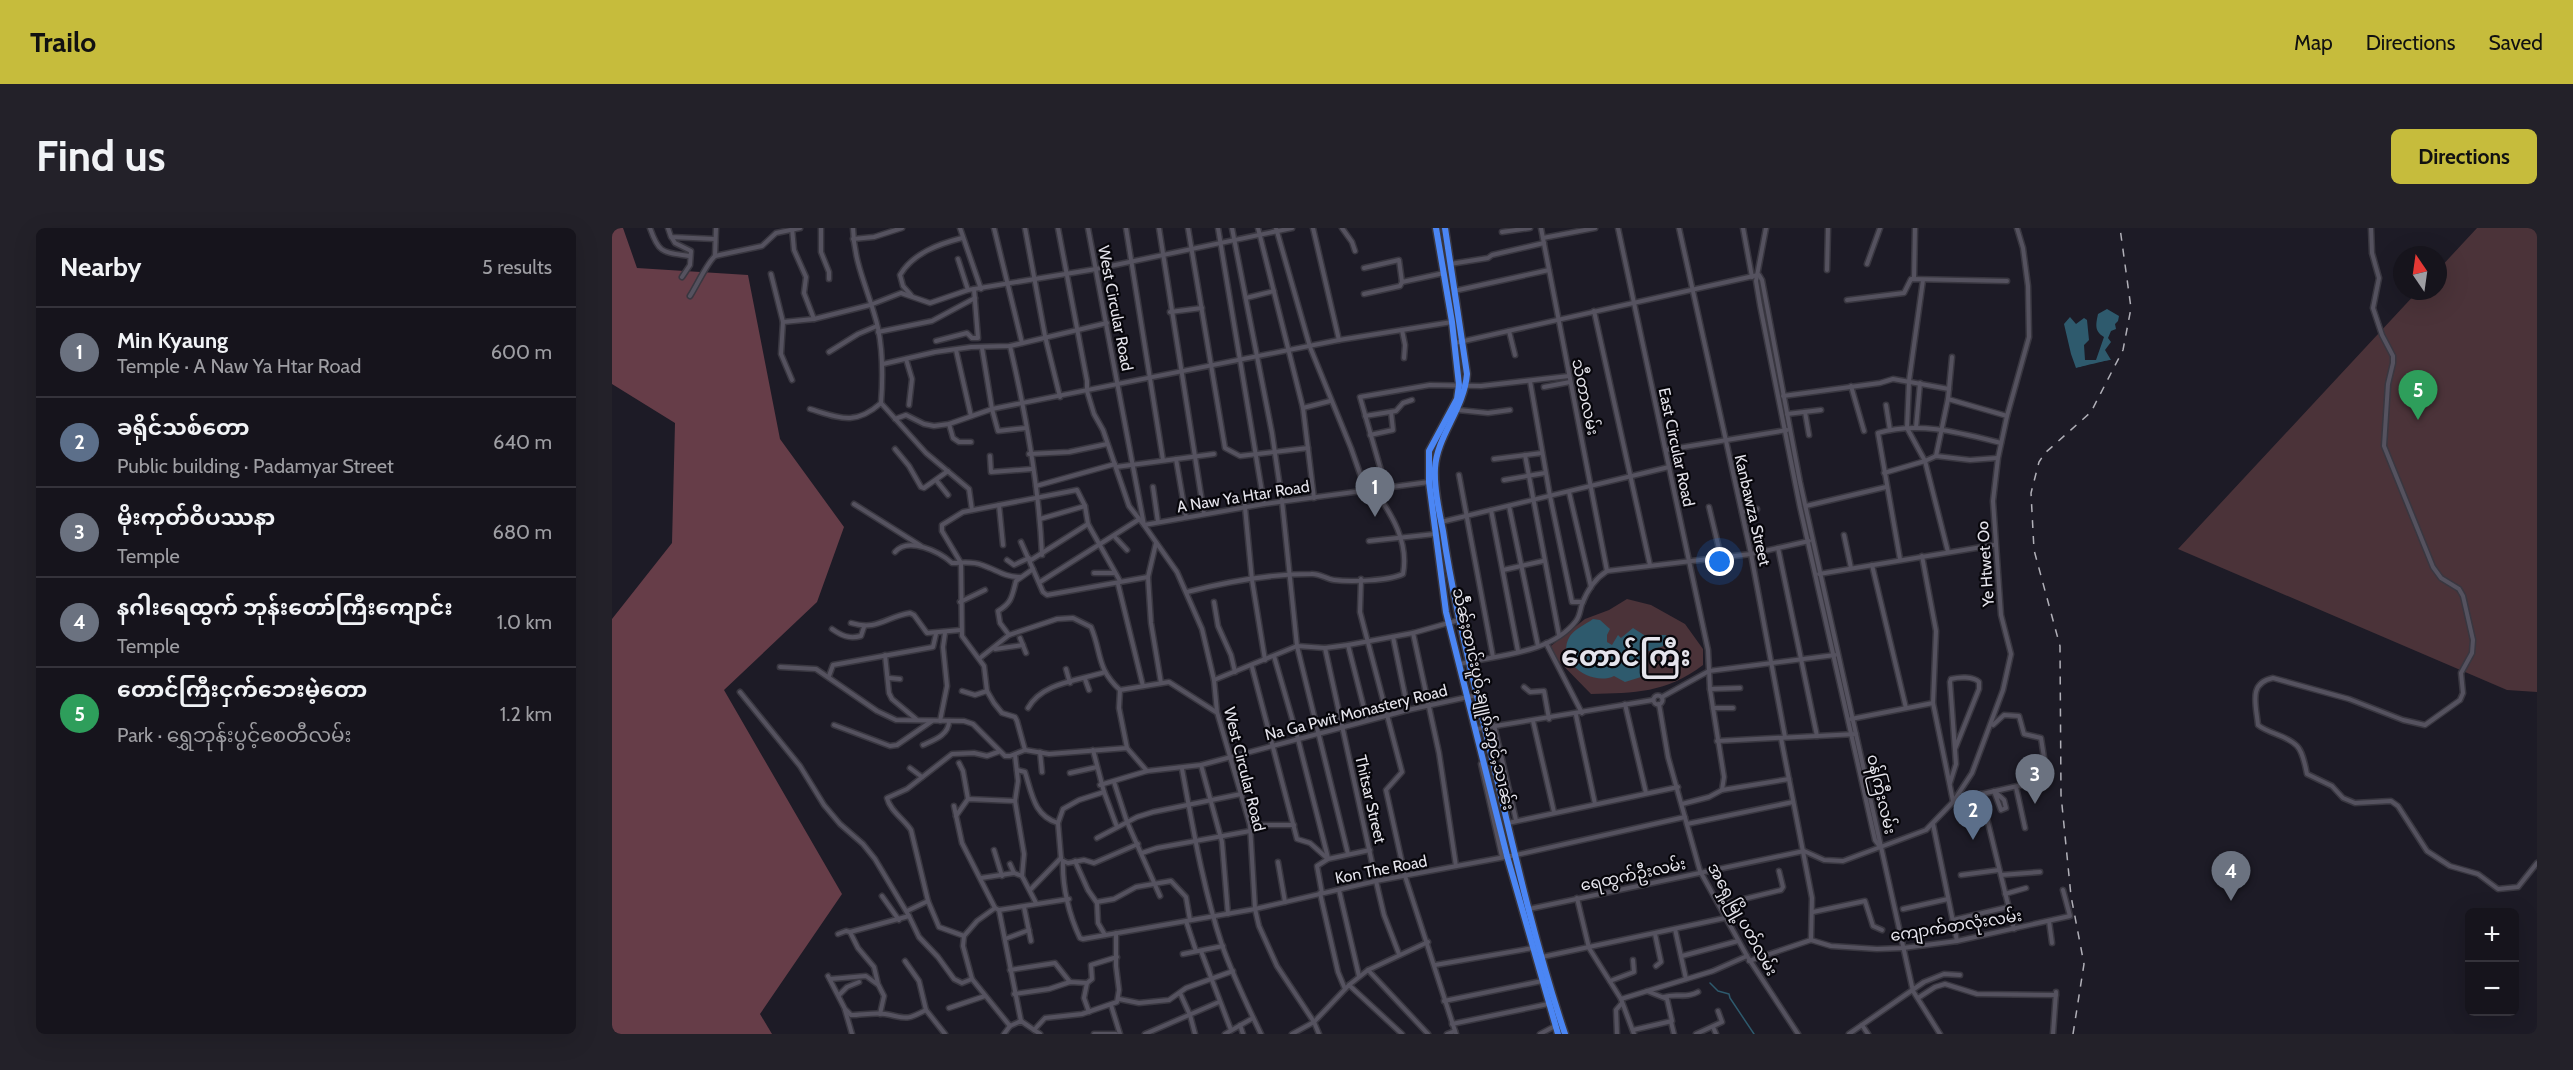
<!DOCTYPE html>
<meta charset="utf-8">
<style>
:root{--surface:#16141c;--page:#232129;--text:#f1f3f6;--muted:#9e9ea3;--line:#35333b;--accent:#c6bc3c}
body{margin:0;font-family:Cabin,"Noto Sans Myanmar",sans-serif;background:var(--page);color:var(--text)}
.controls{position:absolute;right:18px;bottom:18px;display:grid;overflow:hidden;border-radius:9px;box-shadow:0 6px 24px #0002}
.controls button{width:54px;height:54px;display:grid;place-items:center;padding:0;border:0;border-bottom:2px solid var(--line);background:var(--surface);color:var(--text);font:30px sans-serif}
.compass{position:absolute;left:1781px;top:18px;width:54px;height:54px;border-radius:50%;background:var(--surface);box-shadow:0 6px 24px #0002;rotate:347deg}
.you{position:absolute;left:1108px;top:334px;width:21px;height:21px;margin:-15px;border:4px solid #fff;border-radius:50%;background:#1a73e8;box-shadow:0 0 0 9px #1a73e833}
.badge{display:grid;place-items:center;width:39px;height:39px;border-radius:50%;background:var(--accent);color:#fff;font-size:20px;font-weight:700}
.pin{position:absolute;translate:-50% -50px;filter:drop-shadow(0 2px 3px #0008)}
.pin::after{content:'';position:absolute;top:32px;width:21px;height:18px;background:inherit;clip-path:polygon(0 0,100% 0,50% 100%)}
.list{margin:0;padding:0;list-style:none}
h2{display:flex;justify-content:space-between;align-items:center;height:78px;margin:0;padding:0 24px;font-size:26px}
h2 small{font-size:20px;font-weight:400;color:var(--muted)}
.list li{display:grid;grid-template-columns:39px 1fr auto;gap:18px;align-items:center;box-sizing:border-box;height:90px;padding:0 24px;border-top:2px solid var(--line)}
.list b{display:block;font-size:22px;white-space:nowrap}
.list p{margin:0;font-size:20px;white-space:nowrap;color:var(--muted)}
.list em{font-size:20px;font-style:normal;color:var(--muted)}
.map{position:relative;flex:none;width:1925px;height:806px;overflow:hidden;border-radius:9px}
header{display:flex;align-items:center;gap:36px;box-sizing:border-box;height:84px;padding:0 30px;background:var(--accent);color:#111}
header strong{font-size:28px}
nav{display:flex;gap:33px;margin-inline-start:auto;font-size:21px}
.intro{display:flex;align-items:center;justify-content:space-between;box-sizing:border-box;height:144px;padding:0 36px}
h1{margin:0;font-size:42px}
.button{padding:15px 27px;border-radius:9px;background:var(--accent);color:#111;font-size:21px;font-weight:700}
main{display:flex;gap:36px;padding:0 36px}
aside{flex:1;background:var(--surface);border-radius:9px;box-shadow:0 6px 24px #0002}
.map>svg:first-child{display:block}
.green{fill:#4b3339}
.forest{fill:#663d48}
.water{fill:#2e5a6d}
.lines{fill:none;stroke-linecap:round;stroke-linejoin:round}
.stream{stroke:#2e5a6d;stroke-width:1.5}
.minor-casing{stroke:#393740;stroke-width:7}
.highway-casing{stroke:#393740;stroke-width:9}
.minor{stroke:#55525f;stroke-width:4}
.highway{stroke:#4b86f4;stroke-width:6}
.rail{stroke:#b1b0b8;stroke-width:1.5;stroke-dasharray:8 8;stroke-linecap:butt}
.labels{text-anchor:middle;stroke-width:4.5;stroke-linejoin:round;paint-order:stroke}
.street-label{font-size:16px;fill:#e5e4ec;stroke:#07060b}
.town-label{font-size:28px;font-weight:bold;fill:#e5e4ec;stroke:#07060b}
</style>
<header>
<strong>Trailo</strong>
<nav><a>Map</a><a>Directions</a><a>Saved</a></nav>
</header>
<div class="intro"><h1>Find us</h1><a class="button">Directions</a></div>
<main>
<aside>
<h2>Nearby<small>5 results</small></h2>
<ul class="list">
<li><span class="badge" style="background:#6b7280">1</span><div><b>Min Kyaung</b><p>Temple · A Naw Ya Htar Road</p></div><em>600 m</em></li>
<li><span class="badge" style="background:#5c6f8a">2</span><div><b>ခရိုင်သစ်တော</b><p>Public building · Padamyar Street</p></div><em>640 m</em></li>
<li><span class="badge" style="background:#6b7280">3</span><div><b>မိုးကုတ်ဝိပဿနာ</b><p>Temple</p></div><em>680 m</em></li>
<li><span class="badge" style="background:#6b7280">4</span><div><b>နဂါးရေထွက် ဘုန်းတော်ကြီးကျောင်း</b><p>Temple</p></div><em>1.0 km</em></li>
<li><span class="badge" style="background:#2e9e5b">5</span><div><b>တောင်ကြီးငှက်ဘေးမဲ့တော</b><p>Park · ရွှေဘုန်းပွင့်စေတီလမ်း</p></div><em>1.2 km</em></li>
</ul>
</aside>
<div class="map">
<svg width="1925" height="806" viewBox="0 0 1925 806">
<rect width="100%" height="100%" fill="#1d1b26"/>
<g class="green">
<path d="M1865 0H1925V464L1895 462 1566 321 1806 63H1826V42Z"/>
<path d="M1015 371 1039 377 1073 396 1091 421V437C1054 465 1023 465 979 466L935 421 973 391 997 382Z"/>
</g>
<path class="forest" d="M0 0H11L25 40 136 47 168 211 232 299 205 374 112 462 230 666 148 786 160 806H0V391L60 315 63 195 0 156Z"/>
<g class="water">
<path d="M1495 81 1507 88 1506 93 1503 96 1504 101 1499 103 1496 110 1499 114 1493 122 1499 132C1495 132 1468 139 1464 140L1459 126 1452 96 1458 89 1464 96 1472 90 1475 92 1477 112 1472 117 1473 132H1484L1492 109C1482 103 1484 96 1486 86Z"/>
<path d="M981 391 988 392 998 401 995 407V414L1000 417 1006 407 1009 410 1021 400 1032 407H1054L1057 416 1034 424V437L1029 449 1013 454 1002 448C980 459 942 433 958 408 963 401 974 396 981 391Z"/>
</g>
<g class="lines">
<path class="stream" d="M1098 755 1106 763 1117 766 1118 770 1142 806"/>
<g class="minor-casing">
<g id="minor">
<path d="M38 0C47 26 51 24 77 28"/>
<path d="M56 0 59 9 103 11"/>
<path d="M180 0 182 22 194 49 192 65 202 91"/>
<path d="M209 0V24L217 44V51"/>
<path d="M348 0 369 61"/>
<path d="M382 0 410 115"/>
<path d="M413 0 433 108 448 169"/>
<path d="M446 0 475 153V163L482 186 491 202 517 278 532 297 652 276 817 254"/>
<path d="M476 0 532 297 565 344 590 401 602 452 605 484 638 597 643 681 647 698 665 738 702 794 707 806"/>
<path d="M514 0 551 232"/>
<path d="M547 0 592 286"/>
<path d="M576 0 613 220 628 228 696 220"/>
<path d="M606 0 652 276"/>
<path d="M620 0 660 205 670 273 685 418 736 626"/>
<path d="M646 0 691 180 702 270"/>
<path d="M664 0 698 119 739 220 754 263"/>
<path d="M701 0 727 112"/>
<path d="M730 0 740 14 743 23"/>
<path d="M929 0 995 343"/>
<path d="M1006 0 1096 422 1098 461 1112 549 1110 562"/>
<path d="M1067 0 1139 326 1173 509"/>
<path d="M1131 0 1140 49"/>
<path d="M1154 0 1144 53 1148 77 1188 279 1263 612 1269 620"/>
<path d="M1759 0 1760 25 1767 50 1761 80 1770 107 1781 128V135L1776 156 1772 218 1821 339 1829 350 1847 361 1851 368 1861 412 1860 425 1849 445 1851 465 1848 472 1813 497 1791 492 1737 471 1661 450C1636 455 1644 476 1646 497 1657 506 1675 507 1685 518 1691 524 1693 537 1695 546L1720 558 1731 570 1743 575 1779 573 1786 578 1815 623 1838 638 1866 646 1886 661 1906 659 1925 635"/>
<path d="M890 4 918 0"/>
<path d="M60 10 63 15 79 23 78 37 70 49"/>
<path d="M931 10 983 0"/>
<path d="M241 11 262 9 290 0"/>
<path d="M103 28 150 18 164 5 188 0"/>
<path d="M346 31 356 62"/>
<path d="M838 36 876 30 880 27 932 15"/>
<path d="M1255 36 1268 0"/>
<path d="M752 40 787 32 790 54 832 45"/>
<path d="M1215 42 1216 0"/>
<path d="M159 46 171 94 169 126 180 152"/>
<path d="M1147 47 1150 52 1188 254 1301 763 1328 806"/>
<path d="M1302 51 1303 0"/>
<path d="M1311 52 1297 153 1295 200 1313 233 1336 324"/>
<path d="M842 63 937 42"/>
<path d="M752 66 788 58 790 54"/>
<path d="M299 67 291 58 288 47C301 25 327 16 350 10"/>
<path d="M78 68C85 57 95 35 103 28L104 0"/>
<path d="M634 70 662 63"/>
<path d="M1235 72 1292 65 1299 51 1395 53"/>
<path d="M982 83 1038 337"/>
<path d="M558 84 590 80"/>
<path d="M171 94 202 91 258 77 289 65 318 75 356 62 484 41 680 0"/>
<path d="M790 102 793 117 792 130"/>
<path d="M897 103 903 127"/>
<path d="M266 104 320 93 363 70"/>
<path d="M324 113 355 105 360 110H366L362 61"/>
<path d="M843 115 1146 47"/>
<path d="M398 118C414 187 427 257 430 327"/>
<path d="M370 120 380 181 386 203 414 200"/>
<path d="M344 122 359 188"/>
<path d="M217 124 246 106 265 98"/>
<path d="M294 131 300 151 297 177"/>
<path d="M271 136 323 124 359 119 398 118 495 95"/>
<path d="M918 153 938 268 960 374H971"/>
<path d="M1239 158 1252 203"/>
<path d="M932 159 958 154"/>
<path d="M1171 168 1268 155 1281 151 1337 161"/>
<path d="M1336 171 1395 188"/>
<path d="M269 175 314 225 357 261 360 282"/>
<path d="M1274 177 1278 202"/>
<path d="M691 180 718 173"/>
<path d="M198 181C228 190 243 198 269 175 271 150 271 125 266 100 258 65 242 38 241 0"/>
<path d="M846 182 876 185 898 182"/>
<path d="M1193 184 1197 207"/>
<path d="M1175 186 1209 182"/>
<path d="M753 188 784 183 791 175 800 172"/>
<path d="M283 191 294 187 312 196 322 198 337 196 380 181 727 112 840 94"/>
<path d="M337 196 341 210 347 214H359"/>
<path d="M1304 200 1308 155"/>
<path d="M758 207 781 202 779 184"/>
<path d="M283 221 297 238 309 259 312 260 336 243"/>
<path d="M1054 222 1175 202"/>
<path d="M417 226 457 224 495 216"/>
<path d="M913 227 947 407"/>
<path d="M378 228 379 244 420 241"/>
<path d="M1324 228 1336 171 1340 129"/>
<path d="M564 231 574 289"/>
<path d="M882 231 930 225"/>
<path d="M504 239 602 226"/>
<path d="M1272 245 1313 233 1324 228 1358 232 1385 230"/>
<path d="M847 247 881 429"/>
<path d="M324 252 336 267"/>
<path d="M892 252 933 245"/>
<path d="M424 258 503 236"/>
<path d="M541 259 546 294"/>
<path d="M774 260 748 169 818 157 869 158 957 148"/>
<path d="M957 264 979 359"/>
<path d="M632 269 640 352 653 432"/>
<path d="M242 276 309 318"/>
<path d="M387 277 391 317"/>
<path d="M897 278 926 418"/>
<path d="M1194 278 1274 259"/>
<path d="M1097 279 1109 329"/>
<path d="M879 282 906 423"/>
<path d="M1130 284 1145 281"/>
<path d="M428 291 473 278"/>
<path d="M829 294 1057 239"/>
<path d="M1232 307 1239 340"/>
<path d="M502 308 515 322"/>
<path d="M757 313 823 306"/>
<path d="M409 314 431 364 435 367 536 349"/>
<path d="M544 315 536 349 539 395 549 455"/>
<path d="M1166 320 1205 508"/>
<path d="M283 324C296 308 328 324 340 335 351 335 360 333 370 337 385 342 392 349 408 349"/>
<path d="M1310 328 1324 403 1321 475 1341 573"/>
<path d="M1288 331 1266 205C1307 193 1349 205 1389 215"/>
<path d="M395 332 402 337 417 330"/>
<path d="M419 332 476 296"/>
<path d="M1260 337 1294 480"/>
<path d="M891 342 931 333"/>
<path d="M482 345H502"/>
<path d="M1207 346 1382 317"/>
<path d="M749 351 748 384 790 544 774 562 793 648 844 806"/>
<path d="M428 354 526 292"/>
<path d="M506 356 531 458"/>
<path d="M575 364C614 354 658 346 699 346 707 345 714 351 722 352 738 354 777 353 791 346 797 314 780 287 762 261"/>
<path d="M348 374 373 362"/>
<path d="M602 374 606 398 619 427 623 444"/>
<path d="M239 395C266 403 273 389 298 385L302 387 315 405 349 402"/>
<path d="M220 401C230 408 237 411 249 408L252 399"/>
<path d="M801 405 827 525 844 638"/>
<path d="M397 407 388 395 386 383C400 375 400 368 404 353L421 341"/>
<path d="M781 409 796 482"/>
<path d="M408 410 414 425"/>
<path d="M934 415 970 485"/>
<path d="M736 417 755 492"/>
<path d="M713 420 764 653 772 687 787 726"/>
<path d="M383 421 411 417"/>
<path d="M273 427 277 465 280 471 304 491"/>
<path d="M662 428 686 511 716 630"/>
<path d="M368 430 397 407 445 391 461 390 479 399C490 425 484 440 508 462L557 454 604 484"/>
<path d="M848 436C884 427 939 426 964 393 968 388 968 382 970 376 975 363 984 350 995 343L1139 326 1197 313"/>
<path d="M168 439 204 441 265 483 284 492 352 493 361 496 393 528H398L413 522 437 526 515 520 535 543 589 537 796 482 865 467"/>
<path d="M640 439 685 611 698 615 716 631"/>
<path d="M454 441 458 455"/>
<path d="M217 448 221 437 321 419 324 406"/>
<path d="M277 450 288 451"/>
<path d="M473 451 477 462"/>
<path d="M602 452 685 418 713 420 736 417 801 405 847 392"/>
<path d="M912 459 918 464 932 463 937 491"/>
<path d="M1098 461 1128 460"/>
<path d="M508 462 507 480 515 520"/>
<path d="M350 463 363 467 375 463"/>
<path d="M128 464 188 538 212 577 228 596 251 616 263 631 297 688 307 709 326 729 342 751 350 755 360 751 398 798 409 793 428 806"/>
<circle cx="1046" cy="472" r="4.5"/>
<path d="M1050 469 1097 443 1223 427"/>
<path d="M1013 476 1034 565"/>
<path d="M1047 476 1056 529 1088 643 1135 728 1186 806"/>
<path d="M416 480C431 454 466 453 493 444"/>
<path d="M1101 480H1121"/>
<path d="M964 487 983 576"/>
<path d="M1239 491 1321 475"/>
<path d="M328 493 335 458 331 419 333 405"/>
<path d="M921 493 942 584"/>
<path d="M222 497 278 518 285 517 320 493"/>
<path d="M882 497 904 592"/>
<path d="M1381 497 1392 487 1407 488 1412 506 1429 510 1433 536"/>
<path d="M865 501 1041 472"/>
<path d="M1169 510 1200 670 1199 712"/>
<path d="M1105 513 1244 506"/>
<path d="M311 517C322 512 337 507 337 493"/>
<path d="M413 522 405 493 403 489 390 485 382 475 375 463 372 438 350 408 349 335 330 303V297L351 284 465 262 473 278 476 296 508 353"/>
<path d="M428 524 430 544"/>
<path d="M403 527 406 553 403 573 412 626 410 648 424 675"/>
<path d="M347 535 351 543 356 571"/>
<path d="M869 536 890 629"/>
<path d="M589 537 610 614 616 686"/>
<path d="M298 540 310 549"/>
<path d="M570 541C581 600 591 660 610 717 621 748 635 777 649 806"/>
<path d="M405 542 413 544C420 566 422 588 446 595"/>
<path d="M458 545 485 539"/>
<path d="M502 554 515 594 548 668"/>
<path d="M1338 555 1344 536 1338 454 1339 451C1347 449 1361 448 1367 454V461L1343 521"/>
<path d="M488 557 535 543"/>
<path d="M1404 559 1413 600"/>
<path d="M1382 563 1392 572 1394 580 1389 582Z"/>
<path d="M492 564 505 599"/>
<path d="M1369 566 1402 701"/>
<path d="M1343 572 1410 557"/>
<path d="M1070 576 1097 569 1110 562 1177 551"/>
<path d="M342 578 350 615 383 680 387 682 409 793"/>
<path d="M344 588 356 571 403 573"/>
<path d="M896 595 1066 559"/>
<path d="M1075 596 1181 574"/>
<path d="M1321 596 1345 713"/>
<path d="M638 597H682"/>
<path d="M485 610 525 589 541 584 629 566"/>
<path d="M382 622 390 648"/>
<path d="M530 625 545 620 638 603"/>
<path d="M449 630 446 595 451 581 467 572 492 564 481 522"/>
<path d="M451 633C450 658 457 687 468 710L471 711 643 681 764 653 904 627 1073 589"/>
<path d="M451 633 456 635 472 632 482 635 526 616"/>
<path d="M463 633 476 662 485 675 486 695 493 707"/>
<path d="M666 634 673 674"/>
<path d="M398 636 402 645 410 648"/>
<path d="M1349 647 1387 642"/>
<path d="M1389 647 1428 644"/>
<path d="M369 650 402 645"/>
<path d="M419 661 449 630"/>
<path d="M727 662 747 748"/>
<path d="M708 665 726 744 733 761"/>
<path d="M710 665 705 638 716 631 758 622"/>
<path d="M1393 666 1414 660"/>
<path d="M270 668 287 692"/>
<path d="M965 670 977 720 1009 771 1022 806"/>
<path d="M485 674 502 671 524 659 559 653 574 669 578 692"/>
<path d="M1107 677 1169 662 1171 659 1167 643"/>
<path d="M412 679 419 713"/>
<path d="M917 681 1192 623 1212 632 1231 633 1314 602 1341 574 1360 545 1391 462 1399 426 1389 387 1381 273 1386 230 1395 188 1417 109 1416 58 1411 20 1405 0"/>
<path d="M1291 681 1336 671"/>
<path d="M387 682 457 671"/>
<path d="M295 683 316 673"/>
<path d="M1201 684 1253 673 1261 698 1270 702"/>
<path d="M1341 692 1396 679"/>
<path d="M574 693 584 723"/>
<path d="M1437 693 1440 715"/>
<path d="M1063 701 1074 751"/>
<path d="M238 704 297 688"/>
<path d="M226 706 234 703 238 704 246 720 262 739 266 756 272 768 268 786"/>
<path d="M1043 706 1049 734 1044 738"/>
<path d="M352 708 365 693 383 680"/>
<path d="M393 711 417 702"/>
<path d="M589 723 619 802"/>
<path d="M571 726 611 718"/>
<path d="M1070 728 1126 713"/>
<path d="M930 729 1113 690"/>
<path d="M293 733 307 753 314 782"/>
<path d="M1137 733 1199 712 1219 718 1265 721 1291 720 1345 713 1458 688 1451 662"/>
<path d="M823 737 921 720"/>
<path d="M398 742 443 735 458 754"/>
<path d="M756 742 816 806"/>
<path d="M216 748 233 781 239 787C250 787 263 784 273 786 295 790 293 793 314 782L333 806"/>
<path d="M218 751 254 748 265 756"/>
<path d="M360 751 351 718 352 708 327 699 316 673 299 602C292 591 278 583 275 570L295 561 340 526 362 525 375 528 386 524"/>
<path d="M998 753 1022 744 1021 732"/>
<path d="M737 757 790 806"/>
<path d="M568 765 578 787 583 806"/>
<path d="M402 766 437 761 458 754 475 755"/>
<path d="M227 767 235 759 247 754"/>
<path d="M1052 769C1065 765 1073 771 1086 764"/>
<path d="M1306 770 1323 759 1333 756 1365 766 1444 767"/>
<path d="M507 771 527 775 557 772 574 760 621 743"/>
<path d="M1009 771 1101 743 1135 728"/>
<path d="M832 773 930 753"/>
<path d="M499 777 508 806"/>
<path d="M337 780 373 768"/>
<path d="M233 782 240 806"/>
<path d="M477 784 472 770 475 755 480 751 479 737 505 729"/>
<path d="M1059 794 1062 806"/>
<path d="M840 796 936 776"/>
<path d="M628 797 631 806"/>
<path d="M1250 797 1256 806"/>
<path d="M1101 799 1104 806"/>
<path d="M422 802 433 790 470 786 505 774 507 762 504 738V705"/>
<path d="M1021 802 1060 793 1055 771 1035 763"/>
<path d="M392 806 398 798"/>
<path d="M482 806H504"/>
<path d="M533 806 607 774"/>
<path d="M613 806 641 790"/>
<path d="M680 806 702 794 737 757 756 742 816 714"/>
<path d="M835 806 843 803"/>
<path d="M928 806 943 798"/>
<path d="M1005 806 1004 782 1010 775"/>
<path d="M1084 806 1110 794 1106 783"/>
<path d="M1237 806 1312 754 1332 746 1348 747"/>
<path d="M1441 806 1444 764"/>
</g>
</g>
<g class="highway-casing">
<g id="highway">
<path d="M824 0 840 94 847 157 845 171 817 223V254L834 384 895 628 946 806"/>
<path d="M833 0 855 146C852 181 825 208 823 240 822 260 827 283 831 303 839 359 852 413 865 468 893 581 916 695 953 806"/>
</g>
</g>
<use href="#minor" class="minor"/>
<use href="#highway" class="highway"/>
<path class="rail" d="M1461 806 1472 736 1459 668 1449 567 1448 418 1422 322 1419 265 1427 234 1433 225 1479 184 1511 122 1519 80 1508 0"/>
</g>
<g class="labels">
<g class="street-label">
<text transform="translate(504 80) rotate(79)" y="6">West Circular Road</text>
<text transform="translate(974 169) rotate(78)" y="6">သီတာလမ်း</text>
<text transform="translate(1065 219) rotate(78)" y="6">East Circular Road</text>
<text transform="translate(631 268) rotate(-9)" y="6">A Naw Ya Htar Road</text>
<text transform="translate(1141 282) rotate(77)" y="6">Kanbawza Street</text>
<text transform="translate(1373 336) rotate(-94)" y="6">Ye Htwet Oo</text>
<text transform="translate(872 471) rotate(77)" y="6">သဵႅၼ်ႈတၢင်းပူဝ်ႇၶျူၵ်ႉဢွင်ႇသၢၼ်း</text>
<text transform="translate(744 484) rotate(-14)" y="6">Na Ga Pwit Monastery Road</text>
<text transform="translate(633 541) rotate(76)" y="6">West Circular Road</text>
<text transform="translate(1270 566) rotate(77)" y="6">ဝန်ကြီးလမ်း</text>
<text transform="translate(759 571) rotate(77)" y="6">Thitsar Street</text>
<text transform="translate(769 641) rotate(-11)" y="6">Kon The Road</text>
<text transform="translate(1021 646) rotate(-12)" y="6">ရေထွက်ဦးလမ်း</text>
<text transform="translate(1131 691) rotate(61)" y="6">အရှေ့မြို့ပတ်လမ်း</text>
<text transform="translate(1344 697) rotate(-9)" y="6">ကျောက်တလုံးလမ်း</text>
</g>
<g class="town-label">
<text x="1014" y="438">တောင်ကြီး</text>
</g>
</g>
</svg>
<div class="controls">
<button>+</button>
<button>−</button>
</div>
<svg class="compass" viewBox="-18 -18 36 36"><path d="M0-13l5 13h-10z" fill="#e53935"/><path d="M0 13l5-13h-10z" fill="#9e9ea3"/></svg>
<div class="you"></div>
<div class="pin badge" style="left:763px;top:289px;background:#6b7280">1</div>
<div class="pin badge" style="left:1361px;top:612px;background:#5c6f8a">2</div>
<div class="pin badge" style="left:1423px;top:576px;background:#6b7280">3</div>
<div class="pin badge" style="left:1619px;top:673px;background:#6b7280">4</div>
<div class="pin badge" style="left:1806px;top:192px;background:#2e9e5b">5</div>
</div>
</main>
